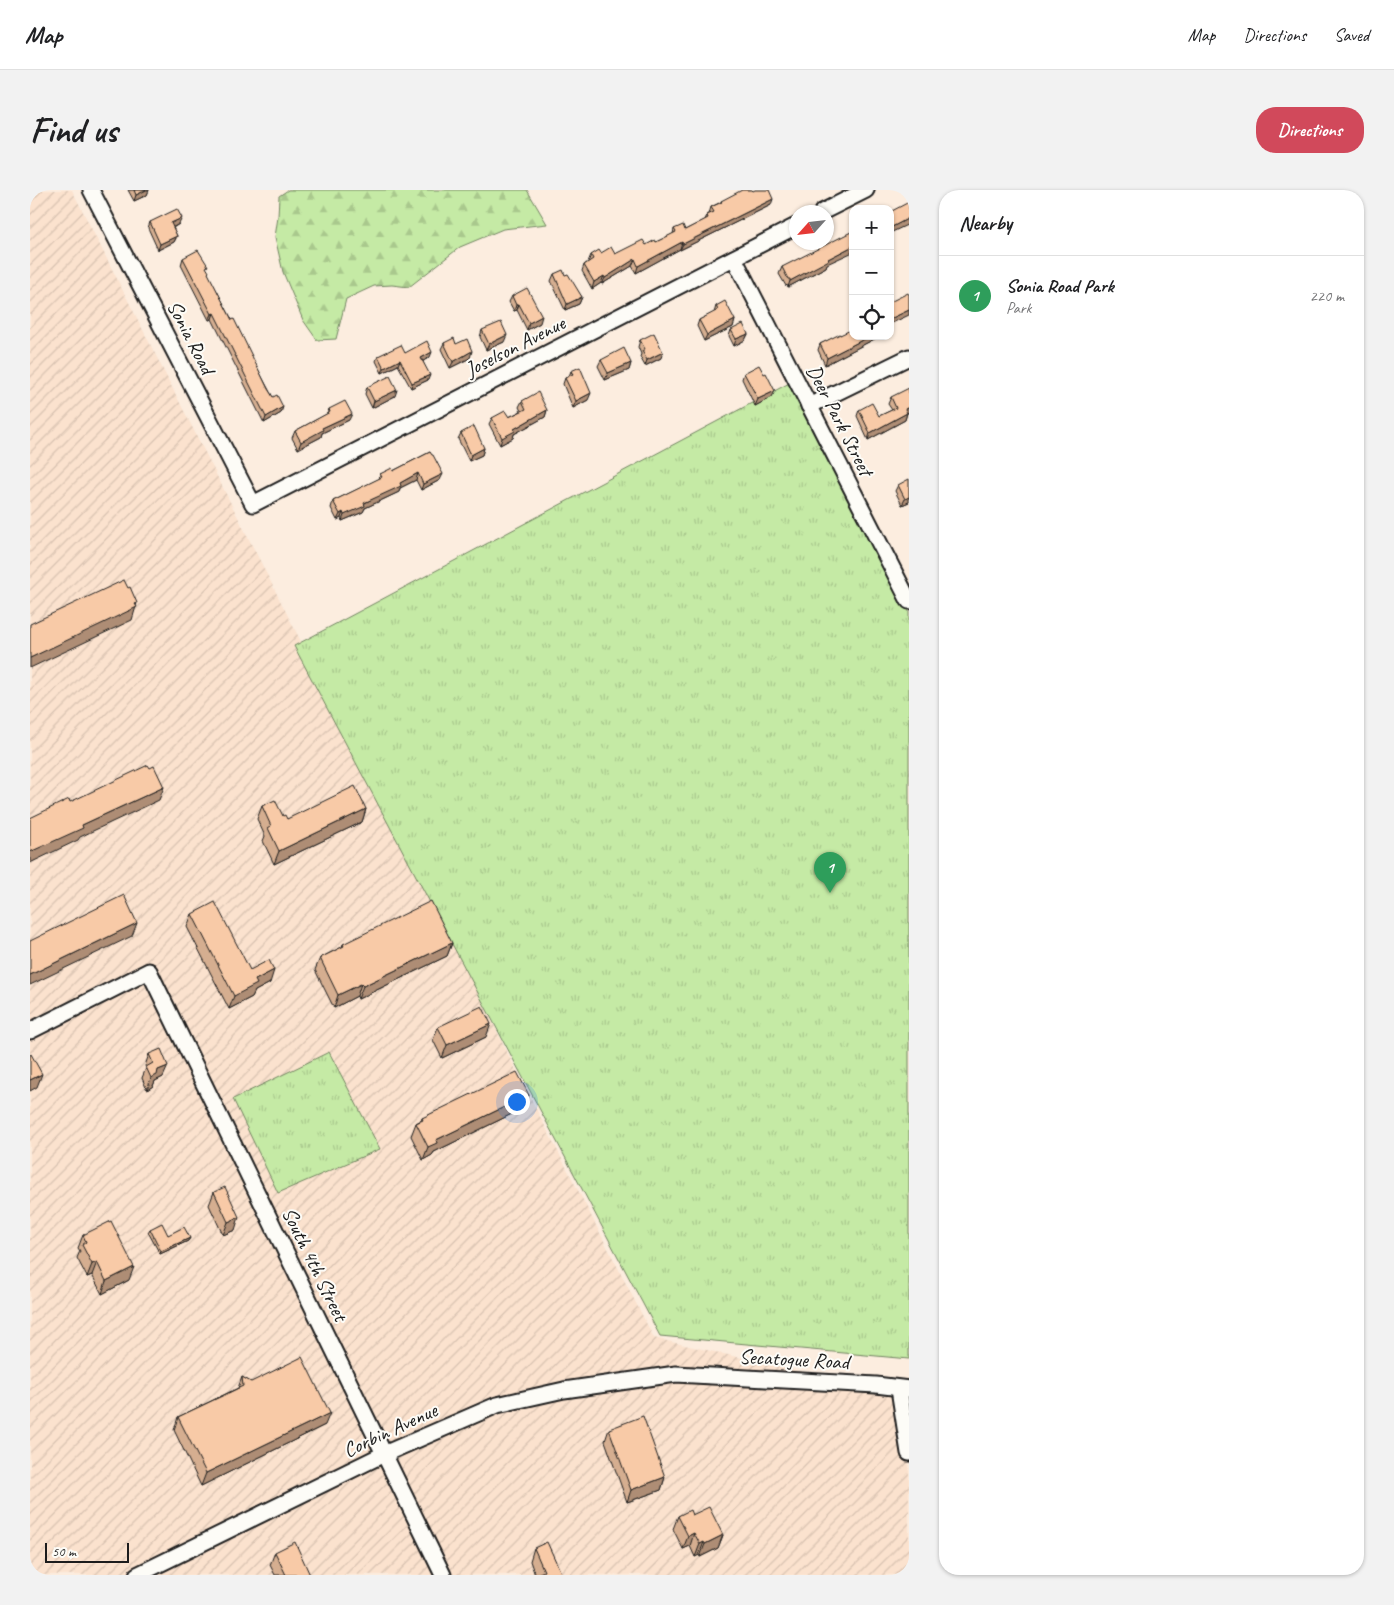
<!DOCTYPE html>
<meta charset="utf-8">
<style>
:root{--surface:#fff;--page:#f2f2f2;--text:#202124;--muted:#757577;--line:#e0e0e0;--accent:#d1495b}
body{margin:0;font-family:Caveat,sans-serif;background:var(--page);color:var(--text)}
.controls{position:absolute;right:15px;top:15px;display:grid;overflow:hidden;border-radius:10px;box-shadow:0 1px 4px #0004}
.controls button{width:45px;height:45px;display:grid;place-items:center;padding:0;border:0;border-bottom:1px solid var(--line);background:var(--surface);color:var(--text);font:25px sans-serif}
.compass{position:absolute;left:759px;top:15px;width:45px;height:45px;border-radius:50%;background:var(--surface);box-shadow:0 1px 4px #0004;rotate:243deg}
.scale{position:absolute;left:15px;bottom:12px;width:84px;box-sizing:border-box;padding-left:5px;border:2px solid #1c1c1c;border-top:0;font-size:14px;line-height:18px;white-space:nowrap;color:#1c1c1c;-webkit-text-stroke:4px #fdfcf7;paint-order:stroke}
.you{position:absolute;left:486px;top:911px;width:18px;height:18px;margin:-12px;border:4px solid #fff;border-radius:50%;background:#1a73e8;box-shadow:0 0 0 8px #1a73e833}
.badge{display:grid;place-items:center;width:32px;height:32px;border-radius:50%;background:var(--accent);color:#fff;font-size:16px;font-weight:700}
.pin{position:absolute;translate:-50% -41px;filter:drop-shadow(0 1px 2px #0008)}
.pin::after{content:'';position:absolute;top:26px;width:18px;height:15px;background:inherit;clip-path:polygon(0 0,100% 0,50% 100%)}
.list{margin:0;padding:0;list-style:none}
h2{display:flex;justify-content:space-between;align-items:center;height:65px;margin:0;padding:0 20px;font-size:21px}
h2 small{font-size:16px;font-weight:400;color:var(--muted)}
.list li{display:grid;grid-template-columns:32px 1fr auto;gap:15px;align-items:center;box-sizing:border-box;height:80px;padding:0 20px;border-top:1px solid var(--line)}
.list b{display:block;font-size:19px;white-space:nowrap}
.list p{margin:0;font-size:16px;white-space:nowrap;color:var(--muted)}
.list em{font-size:16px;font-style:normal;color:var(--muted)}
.icon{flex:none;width:28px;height:28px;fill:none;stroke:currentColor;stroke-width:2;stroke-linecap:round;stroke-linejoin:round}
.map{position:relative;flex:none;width:879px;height:1385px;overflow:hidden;border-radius:20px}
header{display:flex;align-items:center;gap:30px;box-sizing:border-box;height:70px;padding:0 25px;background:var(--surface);border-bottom:1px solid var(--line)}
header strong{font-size:24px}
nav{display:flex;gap:28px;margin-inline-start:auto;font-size:18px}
.intro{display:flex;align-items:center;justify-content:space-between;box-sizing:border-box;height:120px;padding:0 30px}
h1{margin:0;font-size:35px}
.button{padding:12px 22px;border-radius:20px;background:var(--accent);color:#fff;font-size:18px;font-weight:700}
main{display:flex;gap:30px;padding:0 30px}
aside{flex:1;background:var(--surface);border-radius:20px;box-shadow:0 1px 4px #0004}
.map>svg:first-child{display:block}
.industrial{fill:url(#industrial-furrows)}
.grass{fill:url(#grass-tufts);stroke:#708360}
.forest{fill:url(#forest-firs);stroke:#708360}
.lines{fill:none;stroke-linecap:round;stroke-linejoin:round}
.minor-casing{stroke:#1c1c1c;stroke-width:19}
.minor{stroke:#fdfcf7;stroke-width:15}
.wall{fill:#d5ae90;stroke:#1c1c1c}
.shaded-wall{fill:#ae8d75;stroke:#1c1c1c}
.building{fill:#f8caa7;stroke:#1c1c1c}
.labels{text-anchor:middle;stroke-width:4;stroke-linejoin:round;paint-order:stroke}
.street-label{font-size:21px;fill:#1c1c1c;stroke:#fdfcf7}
</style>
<header>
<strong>Map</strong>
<nav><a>Map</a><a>Directions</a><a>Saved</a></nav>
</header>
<div class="intro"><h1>Find us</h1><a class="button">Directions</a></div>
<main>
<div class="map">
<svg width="879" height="1385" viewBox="0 0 879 1385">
<defs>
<pattern id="industrial-furrows" width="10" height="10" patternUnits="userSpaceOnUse" patternTransform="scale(1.25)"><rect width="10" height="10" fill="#fbe2ce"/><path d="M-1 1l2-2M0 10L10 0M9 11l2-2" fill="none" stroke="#d7c1b0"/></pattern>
<pattern id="grass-tufts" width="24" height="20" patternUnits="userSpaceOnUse" patternTransform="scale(1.25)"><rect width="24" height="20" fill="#c5eaa5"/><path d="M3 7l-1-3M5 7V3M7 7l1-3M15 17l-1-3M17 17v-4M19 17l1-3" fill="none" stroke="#a9c88d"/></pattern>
<pattern id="forest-firs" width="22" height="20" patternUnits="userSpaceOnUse" patternTransform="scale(1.25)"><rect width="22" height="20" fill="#c5eaa5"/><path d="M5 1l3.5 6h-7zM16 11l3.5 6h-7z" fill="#a9c88d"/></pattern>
</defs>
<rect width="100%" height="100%" fill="#fceddf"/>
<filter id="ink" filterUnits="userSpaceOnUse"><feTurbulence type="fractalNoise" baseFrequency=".02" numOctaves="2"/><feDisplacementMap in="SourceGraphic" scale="10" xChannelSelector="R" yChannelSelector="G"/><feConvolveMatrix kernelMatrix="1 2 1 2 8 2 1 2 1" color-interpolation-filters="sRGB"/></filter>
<g filter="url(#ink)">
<path class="industrial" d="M0 0H42L437 779 479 866 624 1148 879 1206V1385H0Z"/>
<g class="grass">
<path d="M767 189 879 400V1169L630 1146 264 456Z"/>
<path d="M299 862 350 959 248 1003 203 909Z"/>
</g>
<path class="forest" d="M258 0H497L517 34 473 39 430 57 379 97 362 95 344 96 316 109 306 149 287 150 273 130 253 82 245 47 248 27 249 6Z"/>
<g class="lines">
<g class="minor-casing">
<g id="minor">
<path d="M61 0 223 314 766 36"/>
<path d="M792 22 836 0"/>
<path d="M704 68 879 411"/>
<path d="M779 216 879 167"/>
<path d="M0 841 119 781 413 1385"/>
<path d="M869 1199 879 1263"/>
<path d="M107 1385 354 1264 467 1215 534 1200 646 1184 846 1195 879 1199"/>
</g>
</g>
<use href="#minor" class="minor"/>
</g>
<g class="wall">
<path d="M98 0H119L117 5 104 11Z"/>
<path d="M691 11 741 15 650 60V59L606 83 602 76 572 94 571 93 562 99 552 81 554 75 558 72 561 65 571 63 585 64 626 52 643 44 644 39 655 40 675 30 677 25 679 24 681 17 691 12Z"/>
<path d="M120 32 149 34 143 38 147 46 144 52 128 60 118 38Z"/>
<path d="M153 68 177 79 178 84 251 223 234 233 182 129 179 130 151 75Z"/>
<path d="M797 74 796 77 758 97 757 95 756 96 749 84 752 77Z"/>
<path d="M524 84 535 85 552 107 549 114 535 120 521 91Z"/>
<path d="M482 106 510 133 497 140 487 120 484 121 479 112Z"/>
<path d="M686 116 705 130 703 137 674 151 667 136 669 130 684 123Z"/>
<path d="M452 140 474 152 456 160 450 147Z"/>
<path d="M701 140 718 144 715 150 704 156 699 146Z"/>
<path d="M810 145 823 146H850L795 175 788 160 790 154Z"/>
<path d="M610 150 631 168 615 176 610 167 611 164 608 157Z"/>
<path d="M414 153 426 154 440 168 420 178 411 159Z"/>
<path d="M375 163 400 167 393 171 398 190 381 198 368 175 352 183 346 171 348 166Z"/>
<path d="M571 170 601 173 599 180 575 190 568 176Z"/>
<path d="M541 181 558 210 543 218 533 194 535 188 539 186Z"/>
<path d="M714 183 742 207 725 216 712 189Z"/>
<path d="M337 197 365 206 342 218 335 204Z"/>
<path d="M861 207 879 222 877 223 875 230 838 250 827 226 829 220 849 226 862 220 858 214Z"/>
<path d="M492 211 517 220 515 227 484 244 483 248 470 255 459 234 462 228 479 227 491 221 489 217Z"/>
<path d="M299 219 319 230 292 243 291 247 268 259 262 248 265 241 297 224Z"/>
<path d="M431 243 454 258 452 265 439 271 428 249Z"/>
<path d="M400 262 410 290 391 300 386 290 370 298 369 302 335 318 333 322 312 331 311 328 307 330 301 318 303 311 349 289 350 284 363 281Z"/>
<path d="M868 295 879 312 872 315 865 301Z"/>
<path d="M232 616 253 626 257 629 336 619 332 632 244 674 233 651 235 646 227 629Z"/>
<path d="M162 724 220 780 240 793 225 801 222 807 199 819 157 737Z"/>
<path d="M422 753 417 766 328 809 327 806 304 818 285 780 290 768 312 757 313 754Z"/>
<path d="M408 837 456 847 412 868 403 850Z"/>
<path d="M119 864 133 887 125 891 123 896 117 900 112 888 116 878 115 876Z"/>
<path d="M499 905 494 918 404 962 402 965 393 970 381 946 386 933 391 930 392 928Z"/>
<path d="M184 1002 205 1040 193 1045 179 1015Z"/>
<path d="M120 1039 138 1045 160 1048 158 1051 130 1064 118 1042Z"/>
<path d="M53 1045 99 1090 72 1104 62 1085 57 1087 47 1068 50 1061 48 1058Z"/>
<path d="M212 1187 295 1235 171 1296 144 1240 148 1227 208 1198Z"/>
<path d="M579 1239 635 1287 631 1300 597 1312 575 1251Z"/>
<path d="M662 1325 693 1345 688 1358 670 1367 669 1365 665 1367 660 1356 653 1359 643 1339 648 1326Z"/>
<path d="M504 1358 532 1385H505L500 1371Z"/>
<path d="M245 1362 280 1385H245L240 1375Z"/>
</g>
<g class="shaded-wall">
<path d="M116 0H119L117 5 104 11 106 5Z"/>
<path d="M743 9 741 15 650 60 653 54Z"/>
<path d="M152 28 149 34 138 40 141 33Z"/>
<path d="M879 28V34L860 43V38Z"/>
<path d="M147 46 144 52 128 60 130 54Z"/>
<path d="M652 52 650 59 606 83 608 76Z"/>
<path d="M823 56V62L797 74 796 77 758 97 760 91 798 69Z"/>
<path d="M605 69 602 76 572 94 575 88Z"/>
<path d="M574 86 571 93 562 99 564 92Z"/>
<path d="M552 107 549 114 535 120 537 114Z"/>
<path d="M489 114 487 120 484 121 486 115Z"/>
<path d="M879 120V125L860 134V129Z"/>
<path d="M184 123 182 129 179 130 182 124Z"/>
<path d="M512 126 510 133 497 140 499 133Z"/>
<path d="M705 130 703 137 674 151 677 145Z"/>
<path d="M718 144 715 150 704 156 706 149Z"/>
<path d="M477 145 474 152 456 160 459 154Z"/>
<path d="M840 146H850L795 175 797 168Z"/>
<path d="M442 161 440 168 420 178 423 172Z"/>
<path d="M402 162 400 167 390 173 391 168Z"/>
<path d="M633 162 631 168 615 176 617 170Z"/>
<path d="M370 170 368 175 352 183 354 178Z"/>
<path d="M601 173 599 180 575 190 578 183Z"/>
<path d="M400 185 398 190 381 198 382 193Z"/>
<path d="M367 200 365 206 342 218 344 211Z"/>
<path d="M745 201 742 207 725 216 728 209Z"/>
<path d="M561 203 558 210 543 218 546 211Z"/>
<path d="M253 217 251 223 234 233 236 227Z"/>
<path d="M879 217V222L873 225 875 219Z"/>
<path d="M517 220 515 227 484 244 483 248 470 255 472 248 484 239Z"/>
<path d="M877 223 875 230 838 250 840 243Z"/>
<path d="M322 224 319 230 292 243 291 247 268 259 271 252 292 238Z"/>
<path d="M454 258 452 265 439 271 441 265Z"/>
<path d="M388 283 386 290 370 298 369 302 335 318 333 322 312 331 314 325 370 293Z"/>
<path d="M413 284 410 290 391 300 393 294Z"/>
<path d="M879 307V312L872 315 875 309Z"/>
<path d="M313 322 311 328 307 330 310 324Z"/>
<path d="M107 413 102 430 0 478V468Z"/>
<path d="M134 597 129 610 50 647 48 650 0 673V662L52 635Z"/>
<path d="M336 619 332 632 244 674 249 661Z"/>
<path d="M107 733 102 746 0 795V785Z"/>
<path d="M422 753 417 766 328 809 333 796Z"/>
<path d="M244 780 240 793 225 801 222 807 199 819 204 806 225 790Z"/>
<path d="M331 794 327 806 304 818 308 805Z"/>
<path d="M461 834 456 847 412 868 417 855Z"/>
<path d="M138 876 133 887 125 891 123 896 117 900 121 888 128 880Z"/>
<path d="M12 884 7 897 0 901V890Z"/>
<path d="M499 905 494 918 404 962 402 965 393 970 398 957 406 950Z"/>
<path d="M209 1027 205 1040 193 1045 198 1032Z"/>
<path d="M160 1048 158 1051 130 1064 131 1061Z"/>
<path d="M67 1072 62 1085 57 1087 62 1074Z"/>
<path d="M104 1077 99 1090 72 1104 76 1091Z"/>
<path d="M300 1223 295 1235 171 1296 176 1283Z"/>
<path d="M635 1287 631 1300 597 1312 601 1300Z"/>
<path d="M664 1343 660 1356 653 1359 658 1346Z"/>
<path d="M693 1345 688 1358 670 1367 675 1354Z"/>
<path d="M674 1352 669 1365 665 1367 670 1354Z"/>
</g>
<g class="building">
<path d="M104 0H116L106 5Z"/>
<path d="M712 0H722L723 1 725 0H739L743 9 653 54 652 52 608 76 605 69 575 88 574 86 564 92 554 75 563 69 561 65 569 60 571 63 581 57 585 64 613 50 616 55 625 50 626 52 646 42 644 39 653 35 655 40 678 28 677 25 684 22 681 17 692 12 691 11Z"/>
<path d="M879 12V28L860 38V22Z"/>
<path d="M147 19 152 28 141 33 147 46 130 54 120 32Z"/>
<path d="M823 41V56L798 69 799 70 760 91V89H758L752 77Z"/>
<path d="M168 60 178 76 176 77 179 82 178 83 202 130 204 129 238 199 243 207 247 205 253 217 236 227 184 123 182 124 153 68Z"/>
<path d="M533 80 535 85 538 84 552 107 537 114 524 84Z"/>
<path d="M497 98 512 126 499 133 489 114 486 115 482 106Z"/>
<path d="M878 103 879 105V120L860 129V112Z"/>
<path d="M695 111 705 130 677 145 669 130 688 120 686 116Z"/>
<path d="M471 132 477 145 459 154 452 140Z"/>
<path d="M713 134 718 144 706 149 701 140Z"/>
<path d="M823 139V146H840L797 168 790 154 810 144V145Z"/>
<path d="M624 143 633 162 617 170 612 161 615 159 610 150Z"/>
<path d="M424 148 426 154 437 149 442 161 423 172 414 153Z"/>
<path d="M397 151 402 162 391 168 400 185 382 193 370 170 354 178 348 166 371 155 375 163Z"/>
<path d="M594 158 601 173 578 183 571 170Z"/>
<path d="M729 175 734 184 736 183 745 201 728 209 714 183Z"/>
<path d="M550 177 561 203 546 211 535 188 543 184 541 181Z"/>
<path d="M360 186 367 200 344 211 337 197Z"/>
<path d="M879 198V217L875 219 877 223 840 243 829 220 842 213 849 226 866 218 861 207Z"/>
<path d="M508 202 517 220 484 239 485 241 472 248 462 228 475 221 479 227 496 219 492 211Z"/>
<path d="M315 211 322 224 292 238 293 240 271 252 265 241 300 222 299 219Z"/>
<path d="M444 236 454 258 441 265 431 243Z"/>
<path d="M400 262 402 265H403L413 284 393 294 388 283 370 293 371 296 334 313 335 316 314 325 313 322 310 324 303 311 352 287 350 284 362 278 363 281Z"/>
<path d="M879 289V307L875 309 868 295Z"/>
<path d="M94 390 98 398 100 397 107 413 105 414 107 417 0 468V434Z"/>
<path d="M118 575 120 578 124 576 134 597 52 635 53 638 0 662V628L39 609 40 612Z"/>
<path d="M325 596 336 619 249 661 238 638 241 636 232 616 245 610 253 626 255 625 257 629Z"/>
<path d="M94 705 107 733 0 785V751Z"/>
<path d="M401 711 422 753 333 796 331 794 308 805 290 768 314 756 313 754Z"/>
<path d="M185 712 220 780 239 770 244 780 225 790 227 794 204 806 162 724Z"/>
<path d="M452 816 461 834 417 855 408 837Z"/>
<path d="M131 859 138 876 128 880 127 885 121 888 116 877 123 873 119 864Z"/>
<path d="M1 864 12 884 0 890V865Z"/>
<path d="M487 882 499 905 406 950 407 953 398 957 386 933 393 930 392 928Z"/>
<path d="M195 997 209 1027 198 1032 184 1002Z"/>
<path d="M81 1031 104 1077 76 1091 67 1072 62 1074 52 1055 56 1052 53 1045Z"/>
<path d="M132 1033 138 1045 154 1037 160 1048 131 1061 120 1039Z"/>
<path d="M272 1167 300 1223 176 1283 148 1227 213 1196 212 1187 221 1192Z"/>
<path d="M613 1226 635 1287 601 1300 579 1239Z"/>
<path d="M679 1317 693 1345 675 1354 674 1352 670 1354 664 1343 658 1346 648 1326 660 1320 662 1325Z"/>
<path d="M265 1352 280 1385H256L245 1362Z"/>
<path d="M517 1352 532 1385H505L514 1381 504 1358Z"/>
</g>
</g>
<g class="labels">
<g class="street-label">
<text transform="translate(161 147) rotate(63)" y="7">Sonia Road</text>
<text transform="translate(485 156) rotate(-27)" y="7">Joselson Avenue</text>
<text transform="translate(810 230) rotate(63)" y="7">Deer Park Street</text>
<text transform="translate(285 1074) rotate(64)" y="7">South 4th Street</text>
<text transform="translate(764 1169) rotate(3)" y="7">Secatogue Road</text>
<text transform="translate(360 1240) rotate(-25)" y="7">Corbin Avenue</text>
</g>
</g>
</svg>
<div class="controls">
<button>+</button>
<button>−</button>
<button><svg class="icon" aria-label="locate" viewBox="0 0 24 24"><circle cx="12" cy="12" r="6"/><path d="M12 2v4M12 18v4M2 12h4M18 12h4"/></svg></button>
</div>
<svg class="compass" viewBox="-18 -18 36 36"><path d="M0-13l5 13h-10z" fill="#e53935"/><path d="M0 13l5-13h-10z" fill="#757577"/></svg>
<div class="scale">50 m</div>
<div class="you"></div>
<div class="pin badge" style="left:800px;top:703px;background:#2e9e5b">1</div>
</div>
<aside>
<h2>Nearby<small></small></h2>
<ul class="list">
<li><span class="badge" style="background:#2e9e5b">1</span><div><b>Sonia Road Park</b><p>Park</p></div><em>220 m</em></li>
</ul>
</aside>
</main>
